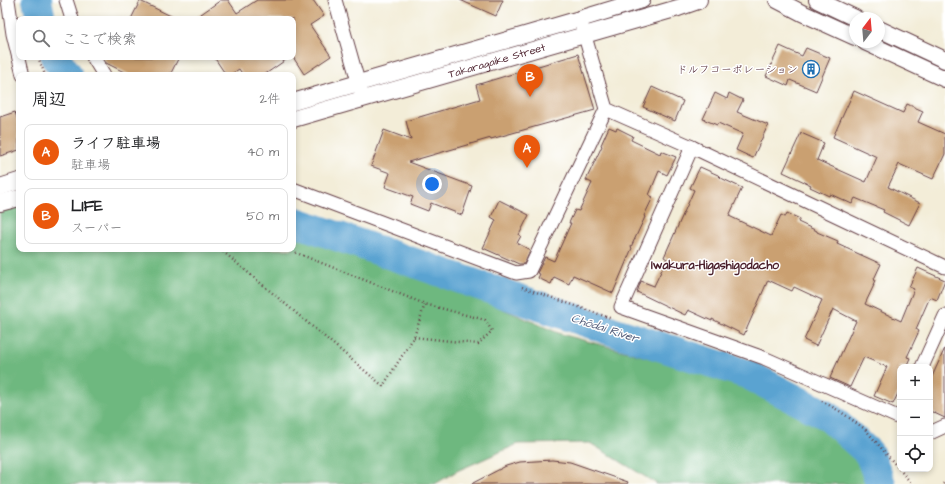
<!DOCTYPE html>
<html lang="ja">
<meta charset="utf-8">
<style>
:root{--surface:#fff;--page:#f2f2f2;--text:#202124;--muted:#757577;--line:#e0e0e0;--accent:#ea580c}
body{margin:0;font-family:"Architects Daughter","Klee One",sans-serif;background:var(--page);color:var(--text)}
.controls{position:absolute;right:12px;bottom:12px;display:grid;overflow:hidden;border-radius:8px;box-shadow:0 2px 6px #0003}
.controls button{width:36px;height:36px;display:grid;place-items:center;padding:0;border:0;border-bottom:1px solid var(--line);background:var(--surface);color:var(--text);font:20px sans-serif}
.compass{position:absolute;left:849px;top:12px;width:36px;height:36px;border-radius:50%;background:var(--surface);box-shadow:0 2px 6px #0003;rotate:16deg}
.you{position:absolute;left:432px;top:184px;width:14px;height:14px;margin:-10px;border:3px solid #fff;border-radius:50%;background:#1a73e8;box-shadow:0 0 0 6px #1a73e833}
.badge{display:grid;place-items:center;width:26px;height:26px;border-radius:50%;background:var(--accent);color:#fff;font-size:13px;font-weight:700}
.pin{position:absolute;translate:-50% -33px;filter:drop-shadow(0 1px 2px #0008)}
.pin::after{content:'';position:absolute;top:21px;width:14px;height:12px;background:inherit;clip-path:polygon(0 0,100% 0,50% 100%)}
.list{margin:0;padding:0;list-style:none}
h2{display:flex;justify-content:space-between;align-items:center;height:52px;margin:0;padding:0 16px;font-size:17px}
h2 small{font-size:13px;font-weight:400;color:var(--muted)}
.list li{display:grid;grid-template-columns:26px 1fr auto;gap:12px;align-items:center;box-sizing:border-box;height:56px;margin:0 8px 8px;padding:0 8px;border:1px solid var(--line);border-radius:8px}
.list b{display:block;font-size:15px;white-space:nowrap}
.list p{margin:0;font-size:13px;white-space:nowrap;color:var(--muted)}
.list em{font-size:13px;font-style:normal;color:var(--muted)}
.icon{flex:none;width:22px;height:22px;fill:none;stroke:currentColor;stroke-width:2;stroke-linecap:round;stroke-linejoin:round}
.map{position:relative;flex:none;width:945px;height:484px;overflow:hidden}
.search{position:absolute;background:var(--surface);box-shadow:0 2px 6px #0003;left:16px;top:16px;width:280px;height:44px;display:flex;align-items:center;gap:10px;box-sizing:border-box;padding:0 14px;border-radius:8px;color:var(--muted);font-size:15px}
.panel{position:absolute;background:var(--surface);box-shadow:0 2px 6px #0003;left:16px;top:72px;width:280px;height:180px;border-radius:8px}
.map>svg:first-child{display:block}
.forest{fill:#6eb87f;stroke:#5c6c55}
.lines{fill:none;stroke-linecap:round;stroke-linejoin:round}
.river{stroke:#5aa3d1;stroke-width:30}
.building{fill:#caa071}
.minor-casing{stroke:#633e45;stroke-width:15}
.tertiary-casing{stroke:#633e45;stroke-width:18}
.path{stroke:#633e45;stroke-width:2.5;stroke-dasharray:1 3;stroke-linecap:butt}
.minor{stroke:#fff;stroke-width:13}
.tertiary{stroke:#fff;stroke-width:16}
.labels{text-anchor:middle;stroke-width:3;stroke-linejoin:round;paint-order:stroke}
.street-label{font-size:11px;fill:#4a1f2b;stroke:#fff}
.poi-label{font-size:11px;fill:#4a1f2b;stroke:#fff;text-anchor:end}
.neighbourhood-label{font-size:12px;font-weight:bold;fill:#4a1f2b;stroke:#fff}
.water-label{font-size:12px;font-style:italic;fill:#515a76;stroke:#fff}
</style>
<div class="map">
<svg width="945" height="484" viewBox="0 0 945 484">
<rect width="100%" height="100%" fill="#fff"/>
<filter id="ink" filterUnits="userSpaceOnUse"><feTurbulence type="fractalNoise" baseFrequency=".025" numOctaves="2"/><feDisplacementMap in="SourceGraphic" scale="8" xChannelSelector="R" yChannelSelector="G"/><feConvolveMatrix kernelMatrix="1 2 1 2 8 2 1 2 1" color-interpolation-filters="sRGB"/></filter>
<filter id="wash" filterUnits="userSpaceOnUse"><feTurbulence type="fractalNoise" baseFrequency=".012" numOctaves="4" result="noise"/><feDisplacementMap in="SourceGraphic" scale="16" xChannelSelector="R" yChannelSelector="G"/><feGaussianBlur stdDeviation="0.9" result="paint"/><feColorMatrix in="noise" values="0 0 0 0 0 0 0 0 0 0 0 0 0 0 0 0 0 1.4 0 .05"/><feComposite in="paint" operator="in"/></filter>
<g filter="url(#wash)">
<rect width="100%" height="100%" fill="#f3edd8"/>
<path class="forest" d="M19 200V249H293V231L359 252 452 287 561 334 672 364 746 381 780 395 813 413 850 444 869 484H657L590 443 518 444 457 471 435 484H0V206Z"/>
<g class="lines">
<g class="river">
<path d="M37 0 41 19"/>
<path d="M55 57 68 75"/>
<path d="M293 221 612 331 747 374 828 416 869 453 881 484"/>
</g>
</g>
<g id="blocks">
<g class="building">
<path d="M221 0H228L237 13 257 0H313L324 16 310 25 331 56 304 74 293 57V19H194Z"/>
<path d="M460 0H503L496 16Z"/>
<path d="M140 1 177 19H131Z"/>
<path d="M780 46 802 56 806 48 830 58 816 91 790 80 788 86 766 76Z"/>
<path d="M578 54 595 110 491 139V138L408 162 472 186 462 215 431 203 428 211 410 204 413 197 385 187 390 173 371 166 384 130 411 140 406 121 480 99 476 85Z"/>
<path d="M102 57H179L170 75H130L106 63Z"/>
<path d="M214 57H290L264 75H243L239 69 230 75H226Z"/>
<path d="M652 87 683 101 675 121 643 107Z"/>
<path d="M854 91 903 113 907 104 923 111 918 122 945 134V154L933 179 899 164 888 187 920 203 909 225 883 212 884 210 855 198 852 204 830 194 829 196 810 187 811 185 783 172 801 133 824 143 817 160 866 182 877 157 833 137Z"/>
<path d="M715 93 727 99 729 93 743 100 737 112 768 125 753 158 736 150 743 134 718 123 717 125 703 119Z"/>
<path d="M15 112 19 124V150L0 156V117Z"/>
<path d="M609 127 616 130 617 128 633 136 631 140 660 154 661 151 676 157 667 175 659 171 649 195 653 197 644 216 645 217 631 247 632 248 613 293 573 275 569 284 554 277 551 284 538 278 540 274 537 273 545 257 554 261 571 223H569L575 210 579 211 592 183 586 180 602 146 601 145Z"/>
<path d="M700 167 718 175 721 178 742 188 729 216 771 236 781 215 785 217 787 213 800 219 798 222 817 231V232L838 241 837 244 881 264 874 279 875 280 873 285H874L865 304 901 321 914 289 909 287 918 268 945 280 937 300 930 297 916 329 919 331 907 357 910 358 906 367H900V389L893 404 874 396 887 367 864 357 850 387 830 378 856 321 833 309 816 346 804 340 822 300 794 287 792 291 768 280 744 335 712 319V321L688 310 685 315 637 292 641 281 654 286 667 259 664 257 694 190 690 188Z"/>
<path d="M499 200 529 215 519 235 521 236 517 243 530 250 524 264H519L483 248 496 220 491 217Z"/>
<path d="M945 348V418L930 411V381Z"/>
<path d="M552 460 570 462 628 482 627 484H471L506 466 520 462Z"/>
</g>
</g>
</g>
<g filter="url(#ink)">
<use href="#blocks" fill-opacity="0" stroke="#633e45" stroke-width="1"/>
<g class="lines">
<g class="minor-casing">
<g id="minor">
<path d="M8 0 13 34 23 75"/>
<path d="M66 0 72 19"/>
<path d="M335 0 361 92"/>
<path d="M582 26 606 109 692 147 945 267"/>
<path d="M93 57 104 75"/>
<path d="M692 147 621 307 764 358 900 418"/>
<path d="M293 189 516 273 529 271 606 109"/>
<path d="M922 367 945 316"/>
<path d="M930 433 945 426"/>
</g>
</g>
<g class="tertiary-casing">
<g id="tertiary">
<path d="M777 0 802 13 855 37"/>
<path d="M817 0 855 18"/>
<path d="M879 29 945 60"/>
<path d="M865 42 945 79"/>
<path d="M293 102 580 19 642 0"/>
<path id="s1" d="M293 119 678 8 698 1 699 0"/>
<path d="M0 187 19 181"/>
<path d="M0 203 19 198"/>
</g>
</g>
<g class="path">
<path d="M38 57 45 75"/>
<path d="M220 249 383 386 414 337 425 304 294 252"/>
<path d="M522 287 610 318"/>
<path d="M414 337 478 344 492 331 485 320 425 304"/>
<path d="M822 401 841 412 865 429 912 484"/>
<path d="M943 484 945 482"/>
</g>
<use href="#minor" class="minor"/>
<use href="#tertiary" class="tertiary"/>
</g>
</g>
<defs>
<g id="building-ring" transform="scale(0.9)"><circle r="9.5" fill="#fff" stroke="#1f6fb2" stroke-width="1.5"/><path d="M-4-6H4V6H1V3H-1V6H-4ZM-2.5-4.3h1.7v1.8h-1.7ZM.8-4.3h1.7v1.8H.8ZM-2.5-1h1.7V.8h-1.7ZM.8-1h1.7V.8H.8Z" fill="#1f6fb2"/></g>
</defs>
<g fill-rule="evenodd">
<use href="#building-ring" x="811" y="69"/>
</g>
<g class="labels">
<g class="street-label">
<text dy="4" stroke="none"><textPath href="#s1" startOffset="212">Takaragaike Street</textPath></text>
</g>
<g class="poi-label">
<text x="798" y="73">ドルフコーポレーション</text>
</g>
<g class="neighbourhood-label">
<text x="715" y="269">Iwakura-Higashigodacho</text>
</g>
<g class="water-label">
<text transform="translate(605 328) rotate(18)" y="4">Chōdai River</text>
</g>
</g>
</svg>
<div class="controls">
<button>+</button>
<button>−</button>
<button><svg class="icon" aria-label="locate" viewBox="0 0 24 24"><circle cx="12" cy="12" r="6"/><path d="M12 2v4M12 18v4M2 12h4M18 12h4"/></svg></button>
</div>
<svg class="compass" viewBox="-18 -18 36 36"><path d="M0-13l5 13h-10z" fill="#e53935"/><path d="M0 13l5-13h-10z" fill="#757577"/></svg>
<div class="you"></div>
<div class="pin badge" style="left:527px;top:168px">A</div>
<div class="pin badge" style="left:530px;top:97px">B</div>
<div class="search"><svg class="icon" aria-label="search" viewBox="0 0 24 24"><circle cx="10" cy="10" r="6"/><path d="M15 15l6 6"/></svg>ここで検索</div>
<section class="panel">
<h2>周辺<small>2件</small></h2>
<ul class="list">
<li><span class="badge">A</span><div><b>ライフ駐車場</b><p>駐車場</p></div><em>40 m</em></li>
<li><span class="badge">B</span><div><b>LIFE</b><p>スーパー</p></div><em>50 m</em></li>
</ul>
</section>
</div>
